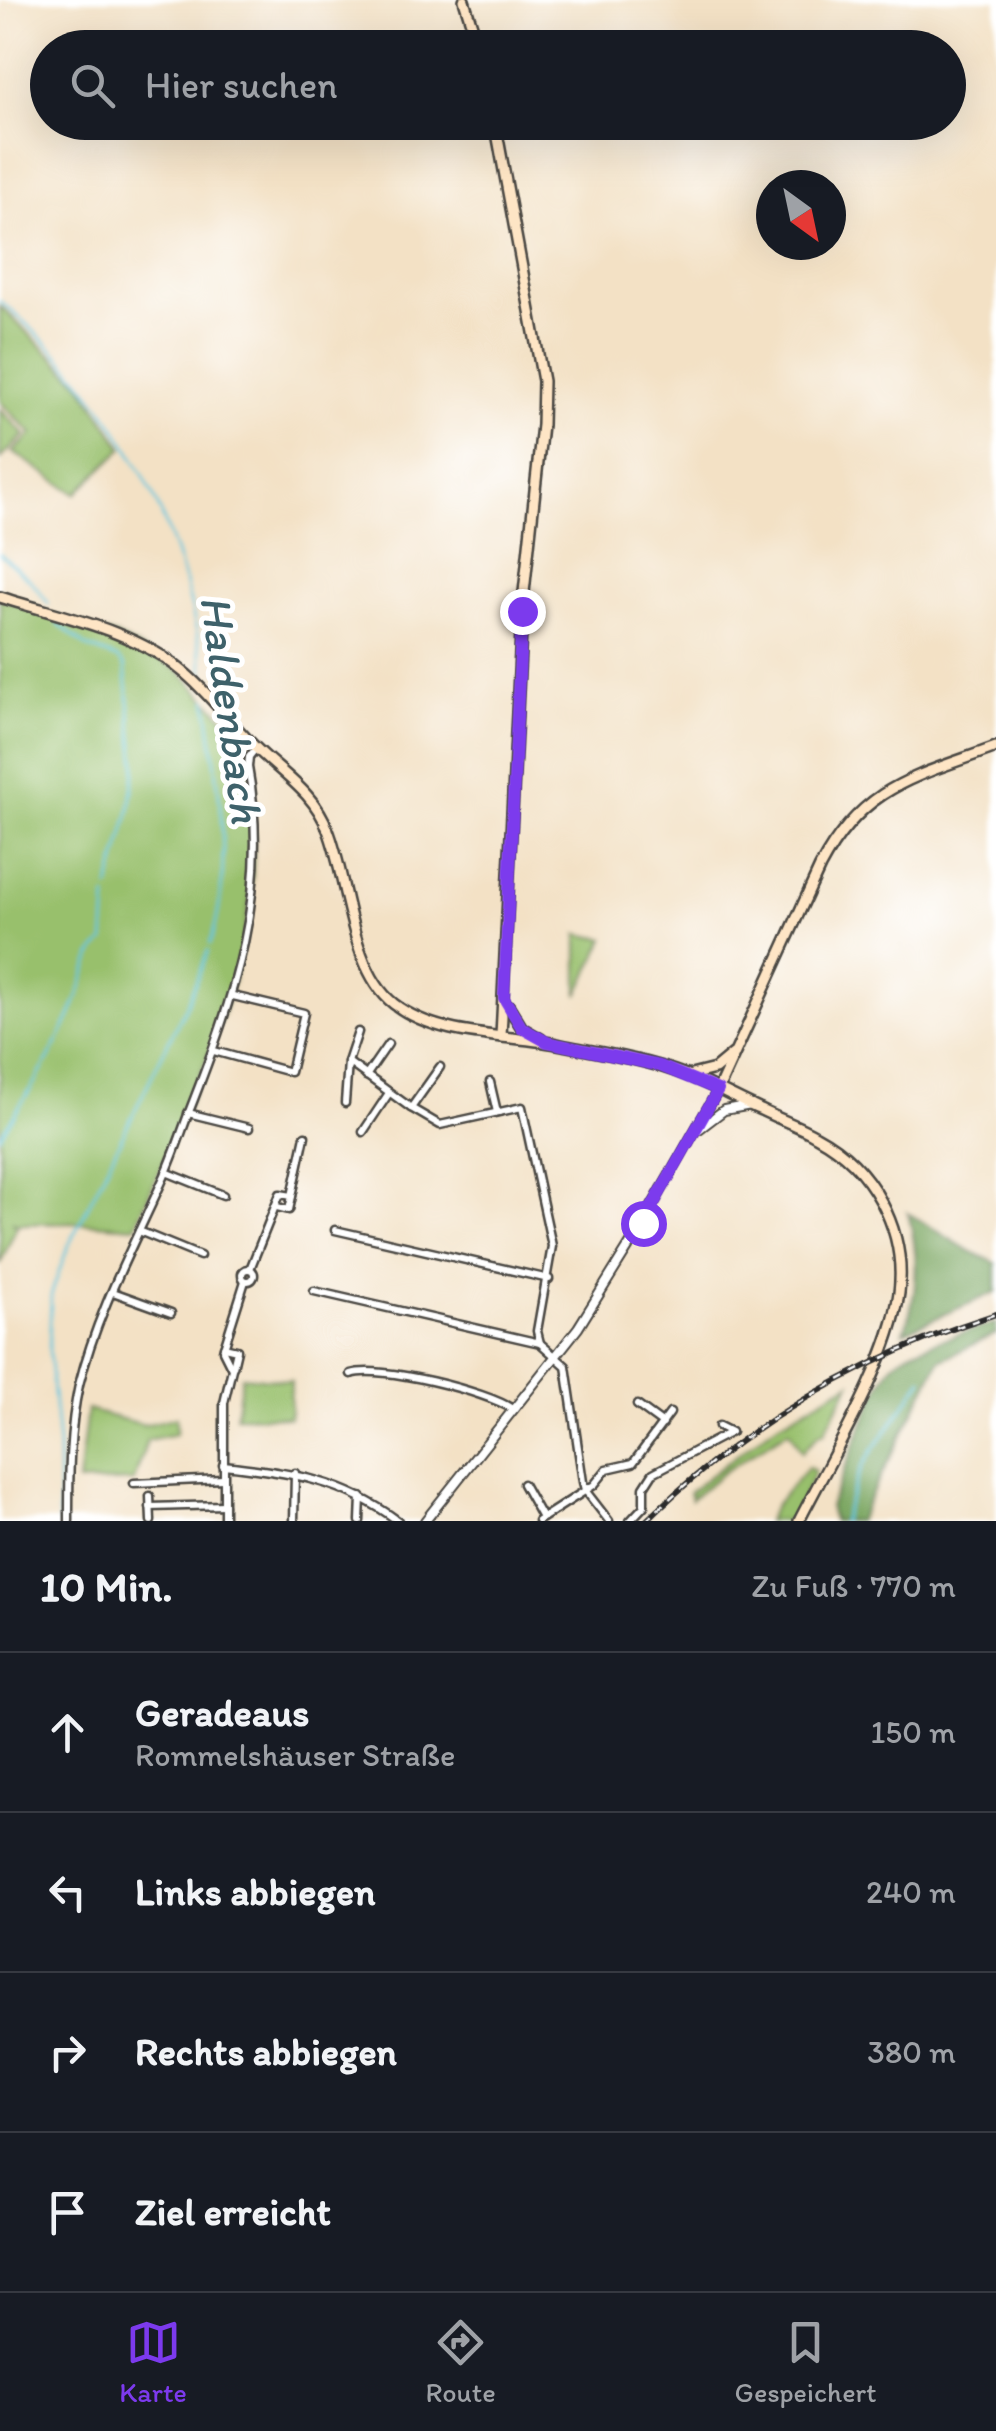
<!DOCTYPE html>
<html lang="de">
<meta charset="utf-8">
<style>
:root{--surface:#171b24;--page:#242831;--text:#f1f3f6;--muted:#9ea1a6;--line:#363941;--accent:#7c3aed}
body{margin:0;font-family:Itim,sans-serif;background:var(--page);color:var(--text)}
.compass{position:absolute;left:756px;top:170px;width:90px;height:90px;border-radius:50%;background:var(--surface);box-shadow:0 10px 40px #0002;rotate:147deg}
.stop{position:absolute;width:30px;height:30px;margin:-22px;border:8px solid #7c3aed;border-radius:50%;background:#fff}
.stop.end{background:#7c3aed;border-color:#fff;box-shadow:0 2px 10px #0008}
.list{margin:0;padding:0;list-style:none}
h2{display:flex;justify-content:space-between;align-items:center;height:130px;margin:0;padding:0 40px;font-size:42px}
h2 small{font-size:32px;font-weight:400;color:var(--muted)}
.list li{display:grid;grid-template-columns:65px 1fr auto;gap:30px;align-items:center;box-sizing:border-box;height:160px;padding:0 40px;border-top:2px solid var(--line)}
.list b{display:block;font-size:38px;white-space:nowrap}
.list p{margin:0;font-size:32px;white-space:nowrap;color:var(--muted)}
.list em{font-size:32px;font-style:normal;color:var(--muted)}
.icon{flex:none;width:55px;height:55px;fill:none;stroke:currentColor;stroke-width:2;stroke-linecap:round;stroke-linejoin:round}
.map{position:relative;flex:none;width:996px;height:1521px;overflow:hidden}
.search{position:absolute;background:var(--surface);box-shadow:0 10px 40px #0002;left:30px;right:30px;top:30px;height:110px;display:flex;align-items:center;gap:25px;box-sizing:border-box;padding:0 35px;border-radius:55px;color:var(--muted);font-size:38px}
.sheet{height:770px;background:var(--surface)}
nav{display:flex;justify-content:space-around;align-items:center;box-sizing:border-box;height:140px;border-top:2px solid var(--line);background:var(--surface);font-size:28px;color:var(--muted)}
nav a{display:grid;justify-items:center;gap:5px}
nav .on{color:var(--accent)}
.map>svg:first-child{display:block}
.green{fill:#98c06c;stroke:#62764c;stroke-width:2.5}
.forest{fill:#7aa660;stroke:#526846;stroke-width:2.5}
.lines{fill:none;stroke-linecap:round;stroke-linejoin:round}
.stream{stroke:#62c6df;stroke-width:2.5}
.minor-casing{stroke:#494642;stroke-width:11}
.tertiary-casing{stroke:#494642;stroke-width:12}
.secondary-casing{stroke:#494642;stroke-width:14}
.minor{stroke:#fff;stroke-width:6}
.tertiary{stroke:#fff;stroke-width:8}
.secondary{stroke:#fee5c5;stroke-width:9}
.rail-casing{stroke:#2b2b2b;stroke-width:6}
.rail{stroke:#fff;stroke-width:2.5;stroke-dasharray:8;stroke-linecap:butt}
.route{stroke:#7c3aed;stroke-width:12}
.labels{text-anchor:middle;stroke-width:10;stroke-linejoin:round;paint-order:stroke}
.water-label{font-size:45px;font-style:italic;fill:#3e616a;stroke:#fff}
</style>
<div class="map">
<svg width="996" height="1521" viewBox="0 0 996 1521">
<rect width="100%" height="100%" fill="#fff"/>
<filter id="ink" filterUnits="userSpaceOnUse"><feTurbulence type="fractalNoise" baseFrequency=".01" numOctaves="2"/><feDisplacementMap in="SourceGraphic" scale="20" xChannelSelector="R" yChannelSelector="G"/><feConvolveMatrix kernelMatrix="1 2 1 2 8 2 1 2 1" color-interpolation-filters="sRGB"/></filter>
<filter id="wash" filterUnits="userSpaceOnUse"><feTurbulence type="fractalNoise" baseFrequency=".0048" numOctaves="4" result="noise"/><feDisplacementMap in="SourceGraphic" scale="40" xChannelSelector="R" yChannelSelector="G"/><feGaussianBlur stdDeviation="2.25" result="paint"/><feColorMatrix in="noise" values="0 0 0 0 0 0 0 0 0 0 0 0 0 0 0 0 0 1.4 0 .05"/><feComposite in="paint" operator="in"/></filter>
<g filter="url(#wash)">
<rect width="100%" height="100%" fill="#f3e1c5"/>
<g class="green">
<path d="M0 306 80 383 123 448 76 494 13 452 32 434 0 402Z"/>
<path d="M0 409 25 435 0 459Z"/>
<path d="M0 598 118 637 144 650 179 671 227 720 226 730C231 738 238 746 243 755 250 769 250 791 252 807 266 955 191 1095 135 1227L83 1223 17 1224 12 1221 17 1226 0 1264Z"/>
<path d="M578 934 605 939 578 995Z"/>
<path d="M242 1376 291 1381 290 1417 236 1416Z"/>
<path d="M850 1383 824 1433 819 1434 802 1452 789 1430 725 1471 691 1499 689 1492 773 1427Z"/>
<path d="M87 1410 145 1425 176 1417V1434L147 1440 134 1481 78 1483Z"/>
<path d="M808 1467 815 1471 793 1521H767L775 1505Z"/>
</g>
<g class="forest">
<path d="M908 1213 968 1250 996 1263V1292L904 1332C919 1291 919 1254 908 1213Z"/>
<path d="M996 1323V1334L940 1360 858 1521H833L829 1506C845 1476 877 1372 900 1358 928 1341 965 1333 996 1323Z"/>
</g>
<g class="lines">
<g class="stream">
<path d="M0 301C123 402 187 529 205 686"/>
<path d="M0 554 32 582 49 604"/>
<path d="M57 623 87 647 119 659 125 666 136 765 130 810 109 888"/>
<path d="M207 699C216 779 236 866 210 944"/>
<path d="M0 1136C30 1091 62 1042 80 991 86 974 89 953 104 942L107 897"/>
<path d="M59 1521 58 1446 49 1351 51 1295 67 1249 187 1004 208 951"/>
<path d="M842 1521 862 1466 923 1379"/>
</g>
</g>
</g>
<g filter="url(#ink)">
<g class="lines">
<g class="minor-casing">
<g id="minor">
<path d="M214 1051 290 1072 304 1013 233 996"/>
<path d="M348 1062 411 1108 440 1125 522 1107 552 1246 537 1331 540 1343"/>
<path d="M366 1076 388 1044"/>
<path d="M490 1082 497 1112"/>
<path d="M345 1103 348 1062 358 1032"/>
<path d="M411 1108 440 1067"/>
<path d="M188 1113 249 1128"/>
<path d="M363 1132 389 1093"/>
<path d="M166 1172 223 1195"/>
<path d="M277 1207 289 1210 305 1136"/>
<path d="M335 1230 549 1279"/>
<path d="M139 1231 200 1256"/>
<circle cx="248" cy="1275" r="6"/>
<path d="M250 1269 280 1194 292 1196"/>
<path d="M314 1291 540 1343 566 1366 583 1482 585 1490 609 1521"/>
<path d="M113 1292 171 1313"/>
<path d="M224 1347 237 1350 233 1367"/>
<path d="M351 1374C377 1364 489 1392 512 1409"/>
<path d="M637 1405 663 1424"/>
<path d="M223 1465C289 1472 344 1480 398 1521"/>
<path d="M134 1483 223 1479"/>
<path d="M523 1484 542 1518"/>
<path d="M150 1496 151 1521"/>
<path d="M150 1507 224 1505"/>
<path d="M69 1521C69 1476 69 1430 79 1385 97 1312 134 1244 165 1175 174 1155 181 1133 189 1112 234 997 271 891 248 767L249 757 256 748"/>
<path d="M224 1521V1403L232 1369 223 1351 245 1281"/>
<path d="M294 1521 295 1473"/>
<path d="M360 1521 361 1497"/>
<path d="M538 1521 594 1485 607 1469 633 1463 670 1413"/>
<path d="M630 1521 644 1506V1487L653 1473 731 1432 719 1426"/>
</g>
</g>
<g class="tertiary-casing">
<g id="tertiary">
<path d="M699 1129 724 1110 751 1105"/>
<path d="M425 1521 578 1328 634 1238 718 1090"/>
</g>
</g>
<g class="secondary-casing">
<g id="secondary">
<path d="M464 0 479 48"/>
<path d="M495 122 543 381 542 425 522 611 501 1036"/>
<path d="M0 597C59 616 132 629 181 670 209 692 229 722 254 746 281 773 315 793 328 830 348 880 350 970 394 1004 440 1039 508 1034 562 1045 603 1053 647 1060 686 1075 712 1085 736 1099 761 1110 779 1119 799 1126 816 1136 872 1166 907 1230 899 1293 890 1361 831 1458 799 1521"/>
<path d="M508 1005 522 1028 541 1039"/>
<path d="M691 1075 715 1069 733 1054"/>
<path d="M718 1090 820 867C863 785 916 777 996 747"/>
</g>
</g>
<use href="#minor" class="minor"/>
<use href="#tertiary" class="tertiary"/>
<use href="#secondary" class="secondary"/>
<g class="rail-casing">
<path id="rail" d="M646 1521C745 1424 864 1356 996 1314"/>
</g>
<use href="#rail" class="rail"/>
</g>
</g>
<g class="lines" filter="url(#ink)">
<path class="route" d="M522 611 504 998 522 1028 547 1042 660 1066 718 1090 643 1223"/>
</g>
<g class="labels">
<g class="water-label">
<text transform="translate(232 709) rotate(82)" y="16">Haldenbach</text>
</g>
</g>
</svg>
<svg class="compass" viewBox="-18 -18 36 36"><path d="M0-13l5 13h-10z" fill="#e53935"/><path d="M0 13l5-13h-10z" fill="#9ea1a6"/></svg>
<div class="stop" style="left:643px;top:1223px"></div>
<div class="stop end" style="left:522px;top:611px"></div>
<div class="search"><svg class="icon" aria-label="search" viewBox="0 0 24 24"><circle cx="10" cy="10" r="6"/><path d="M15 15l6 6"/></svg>Hier suchen</div>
</div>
<section class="sheet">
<h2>10 Min.<small>Zu Fuß · 770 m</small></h2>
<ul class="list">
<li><svg class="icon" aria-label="ahead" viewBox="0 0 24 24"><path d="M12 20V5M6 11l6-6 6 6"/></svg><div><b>Geradeaus</b><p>Rommelshäuser Straße</p></div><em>150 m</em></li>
<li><svg class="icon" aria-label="left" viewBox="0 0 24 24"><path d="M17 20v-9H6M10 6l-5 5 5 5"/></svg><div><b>Links abbiegen</b></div><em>240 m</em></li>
<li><svg class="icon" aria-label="right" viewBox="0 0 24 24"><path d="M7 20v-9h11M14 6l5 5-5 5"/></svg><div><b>Rechts abbiegen</b></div><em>380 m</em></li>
<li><svg class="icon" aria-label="arrive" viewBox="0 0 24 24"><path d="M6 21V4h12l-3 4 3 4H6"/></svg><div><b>Ziel erreicht</b></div></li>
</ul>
</section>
<nav>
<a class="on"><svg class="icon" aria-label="map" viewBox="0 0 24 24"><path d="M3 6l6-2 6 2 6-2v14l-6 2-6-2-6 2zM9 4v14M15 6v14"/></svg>Karte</a>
<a><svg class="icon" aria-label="directions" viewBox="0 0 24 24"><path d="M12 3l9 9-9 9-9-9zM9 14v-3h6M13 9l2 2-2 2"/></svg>Route</a>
<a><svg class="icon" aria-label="saved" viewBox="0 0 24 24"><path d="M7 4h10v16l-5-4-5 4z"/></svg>Gespeichert</a>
</nav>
